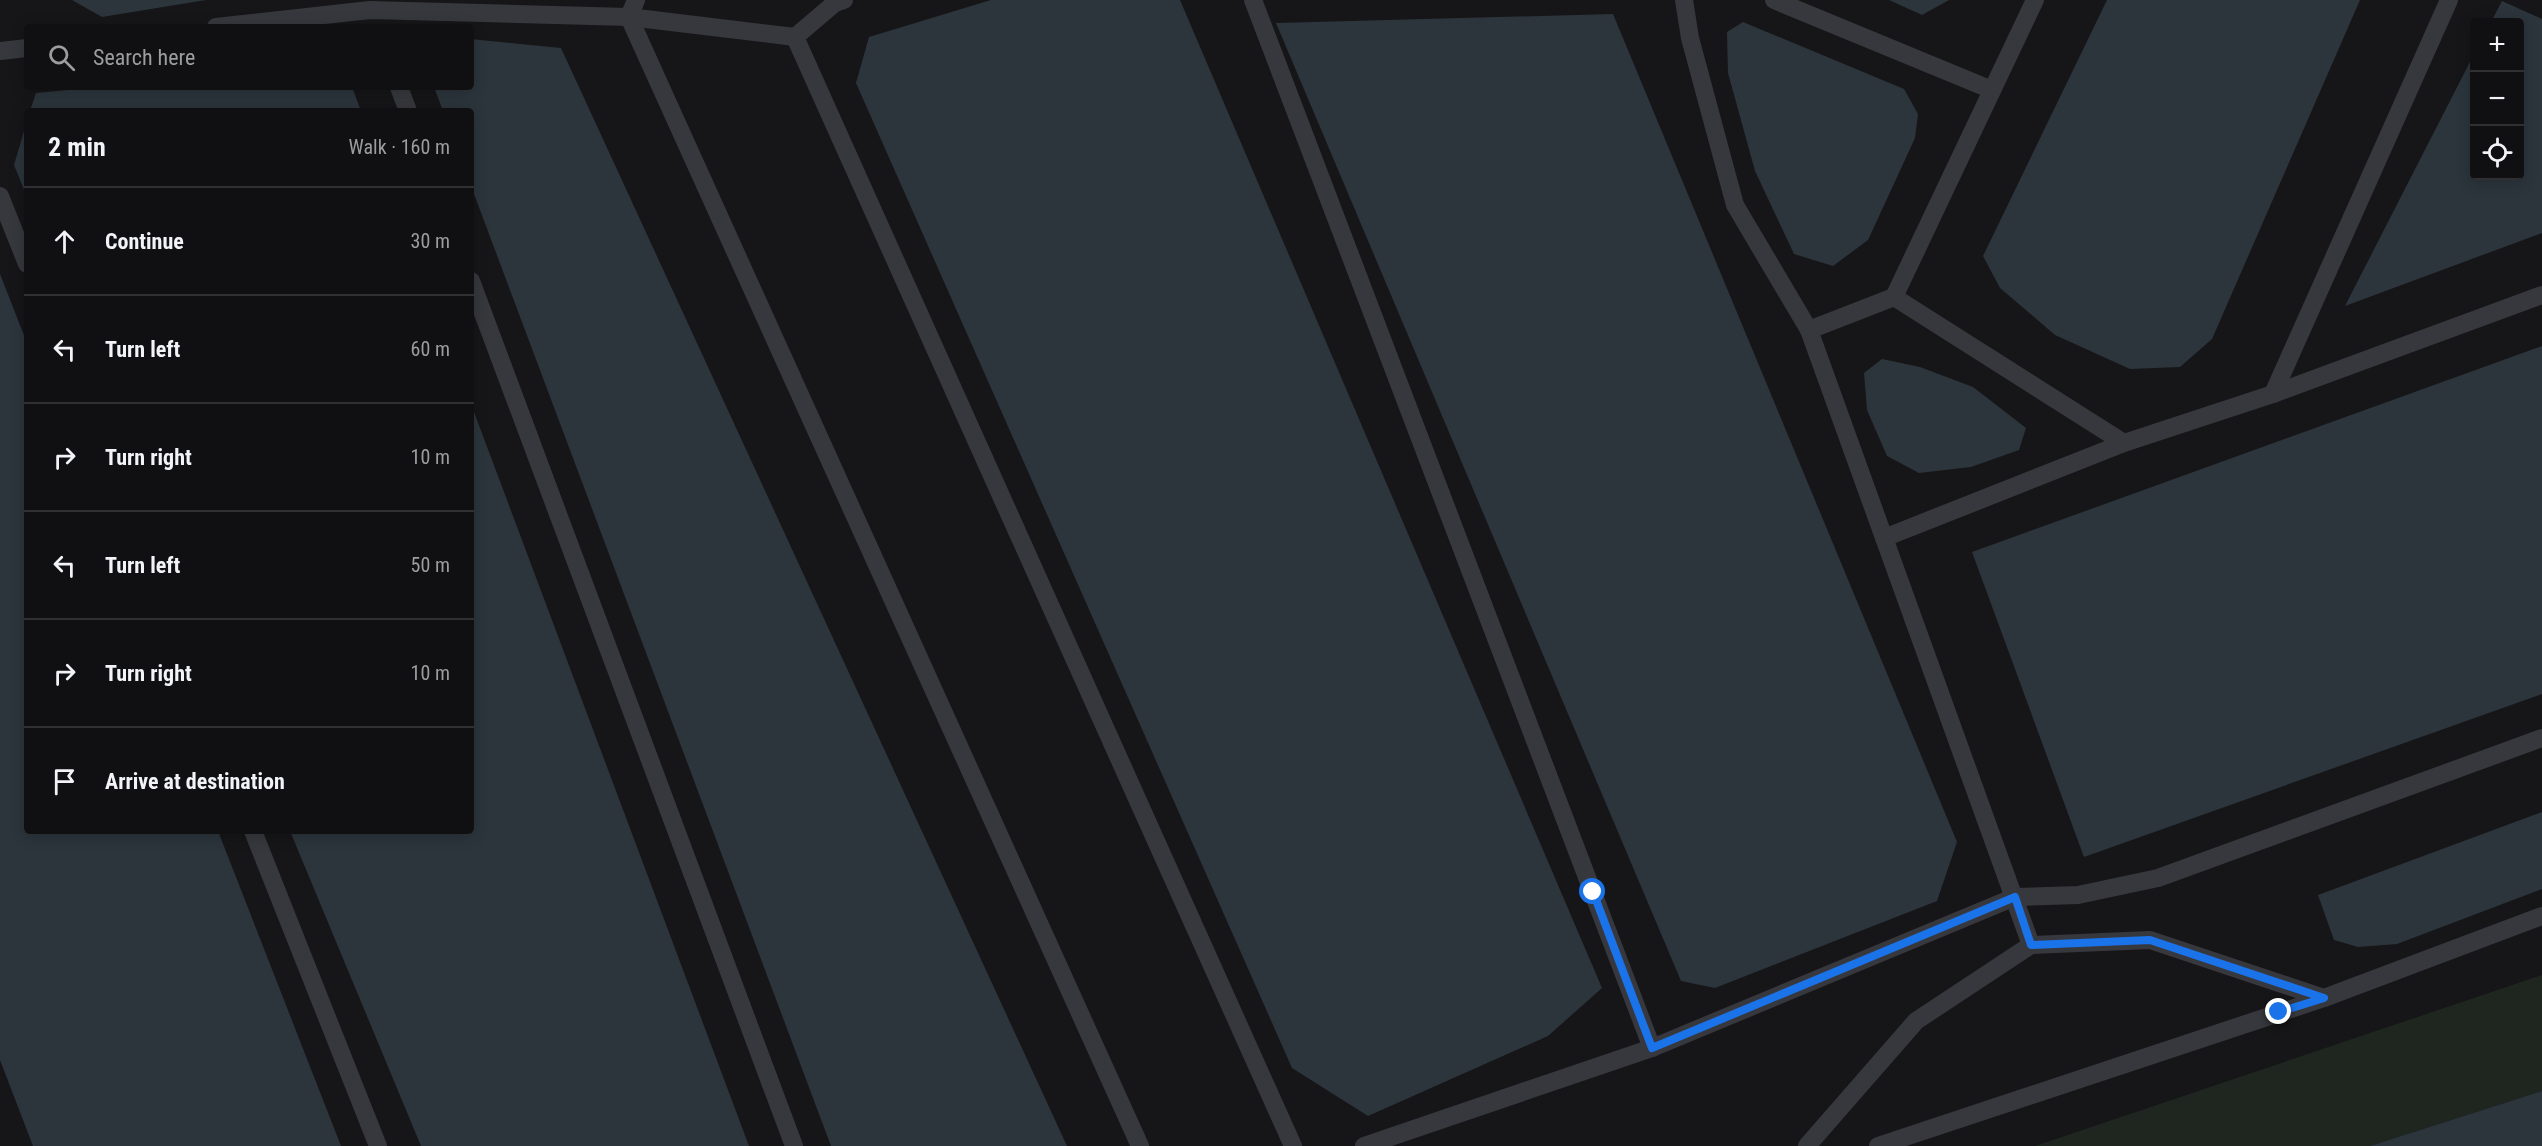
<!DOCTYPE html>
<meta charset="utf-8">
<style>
:root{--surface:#101012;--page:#19191b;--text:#f1f3f6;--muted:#9c9d9f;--line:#303032}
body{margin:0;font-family:"Roboto Condensed",sans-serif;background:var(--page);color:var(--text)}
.controls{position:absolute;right:18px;top:18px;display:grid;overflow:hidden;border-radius:6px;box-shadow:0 3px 15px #0003}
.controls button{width:54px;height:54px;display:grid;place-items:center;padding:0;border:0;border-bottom:2px solid var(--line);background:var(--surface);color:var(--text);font:30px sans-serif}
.stop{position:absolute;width:18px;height:18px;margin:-14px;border:4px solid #1a73e8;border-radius:50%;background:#fff}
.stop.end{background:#1a73e8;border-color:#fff;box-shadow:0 2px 6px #0008}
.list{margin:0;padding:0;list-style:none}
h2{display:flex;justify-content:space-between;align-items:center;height:78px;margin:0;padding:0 24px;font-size:26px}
h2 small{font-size:20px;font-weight:400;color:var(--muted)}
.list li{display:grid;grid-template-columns:39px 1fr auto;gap:18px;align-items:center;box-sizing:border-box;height:108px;padding:0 24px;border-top:2px solid var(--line)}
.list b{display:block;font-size:22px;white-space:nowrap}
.list em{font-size:20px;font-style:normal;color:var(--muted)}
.icon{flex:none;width:33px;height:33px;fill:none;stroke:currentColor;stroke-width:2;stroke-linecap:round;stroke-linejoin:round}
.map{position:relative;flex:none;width:2542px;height:1146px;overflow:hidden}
.search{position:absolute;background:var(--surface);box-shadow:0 3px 15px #0003;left:24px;top:24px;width:450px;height:66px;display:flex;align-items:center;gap:15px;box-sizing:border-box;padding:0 21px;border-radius:6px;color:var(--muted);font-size:22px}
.panel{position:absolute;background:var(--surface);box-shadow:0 3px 15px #0003;left:24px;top:108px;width:450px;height:726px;border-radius:6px}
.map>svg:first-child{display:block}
.green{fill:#1e261f}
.water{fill:#2c353c}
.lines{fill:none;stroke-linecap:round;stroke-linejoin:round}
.lane{stroke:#37383d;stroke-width:18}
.route{stroke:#1a73e8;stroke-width:8}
</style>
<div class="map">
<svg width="2542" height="1146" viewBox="0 0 2542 1146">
<rect width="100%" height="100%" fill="#161618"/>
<path class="green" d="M2542 975V1091L2370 1146H2035Z"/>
<g class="water">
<path d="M72 0H206L102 17Z"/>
<path d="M991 0H1180L1602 988 1548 1036 1368 1116 1292 1068 856 83 869 37Z"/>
<path d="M1889 0H1949L1922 15Z"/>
<path d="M2107 0H2360L2212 339 2180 367 2130 369 2055 335 2000 288 1983 256Z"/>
<path d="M2502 1 2542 19V233L2345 306 2474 54V176H2520V22H2491Z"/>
<path d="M1613 14 1957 842 1937 901 1715 988 1681 981 1276 23Z"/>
<path d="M1743 22 1904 89 1918 114 1915 138 1868 240 1833 266 1794 254 1755 171 1728 73 1727 32Z"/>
<path d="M471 39 561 48 1067 1146H831L471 186V111H443L434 87H471Z"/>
<path d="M99 87H352L361 111H30L36 93Z"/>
<path d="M27 121V197L14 165Z"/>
<path d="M0 274 27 343V831H218L341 1146H33L0 1060Z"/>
<path d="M2542 346V694L2084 857 1972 552Z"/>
<path d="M1882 359 1920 367 1973 387 2026 428 2019 450 1971 467 1919 473 1887 456 1867 410 1864 373Z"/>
<path d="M471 404 749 1146H421L290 831H471Z"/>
<path d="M2542 812V889L2397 944 2358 947 2334 940 2318 895Z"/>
<path d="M2542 1091V1146H2370Z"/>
</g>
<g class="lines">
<g class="lane">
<path d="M636 0 629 17 1140 1146"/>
<path d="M1253 0 1652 1048"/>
<path d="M1684 0 1690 38 1735 205 1809 330 2031 945"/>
<path d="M1774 0 1992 90"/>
<path d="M216 27 370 10 629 17 795 37 835 3 844 0"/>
<path d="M795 37 1293 1146"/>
<path d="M0 51 27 48"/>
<path d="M399 87 408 111"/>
<path d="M0 196 27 264"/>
<path d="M471 281 794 1146"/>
<path d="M1894 297 2035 0"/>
<path d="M1809 330 1894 297 2124 443"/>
<path d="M2273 394 2449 0"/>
<path d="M1884 538 2124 443 2273 394 2542 295"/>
<path d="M253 831 378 1146"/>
<path d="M1364 1146 1652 1048 2015 897 2078 895 2158 878 2542 738"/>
<path d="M1807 1146 1916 1021 2031 945 2150 940 2324 998"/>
<path d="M1878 1146 2324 998 2542 916"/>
</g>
</g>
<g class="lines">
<path class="route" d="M1593 892 1652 1048 2015 897 2031 945 2150 940 2324 998 2279 1012"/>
</g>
</svg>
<div class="controls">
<button>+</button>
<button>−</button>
<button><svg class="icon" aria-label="locate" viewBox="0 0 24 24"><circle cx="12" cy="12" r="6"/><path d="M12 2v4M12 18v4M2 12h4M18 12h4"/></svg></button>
</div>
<div class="stop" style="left:1593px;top:892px"></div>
<div class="stop end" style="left:2279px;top:1012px"></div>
<div class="search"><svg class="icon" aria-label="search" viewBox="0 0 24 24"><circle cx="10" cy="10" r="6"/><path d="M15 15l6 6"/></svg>Search here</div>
<section class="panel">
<h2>2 min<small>Walk · 160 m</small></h2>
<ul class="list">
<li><svg class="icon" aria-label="ahead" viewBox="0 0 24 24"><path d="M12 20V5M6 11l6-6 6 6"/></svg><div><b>Continue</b></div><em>30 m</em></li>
<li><svg class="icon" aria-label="left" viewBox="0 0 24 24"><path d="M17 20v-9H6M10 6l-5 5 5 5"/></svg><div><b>Turn left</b></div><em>60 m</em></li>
<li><svg class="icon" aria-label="right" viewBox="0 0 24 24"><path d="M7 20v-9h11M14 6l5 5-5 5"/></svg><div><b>Turn right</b></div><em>10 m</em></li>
<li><svg class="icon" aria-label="left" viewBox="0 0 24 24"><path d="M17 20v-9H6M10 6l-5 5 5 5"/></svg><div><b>Turn left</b></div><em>50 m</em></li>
<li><svg class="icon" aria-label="right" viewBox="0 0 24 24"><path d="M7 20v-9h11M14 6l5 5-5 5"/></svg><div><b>Turn right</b></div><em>10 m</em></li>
<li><svg class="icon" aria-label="arrive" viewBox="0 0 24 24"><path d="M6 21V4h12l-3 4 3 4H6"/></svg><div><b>Arrive at destination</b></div></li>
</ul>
</section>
</div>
